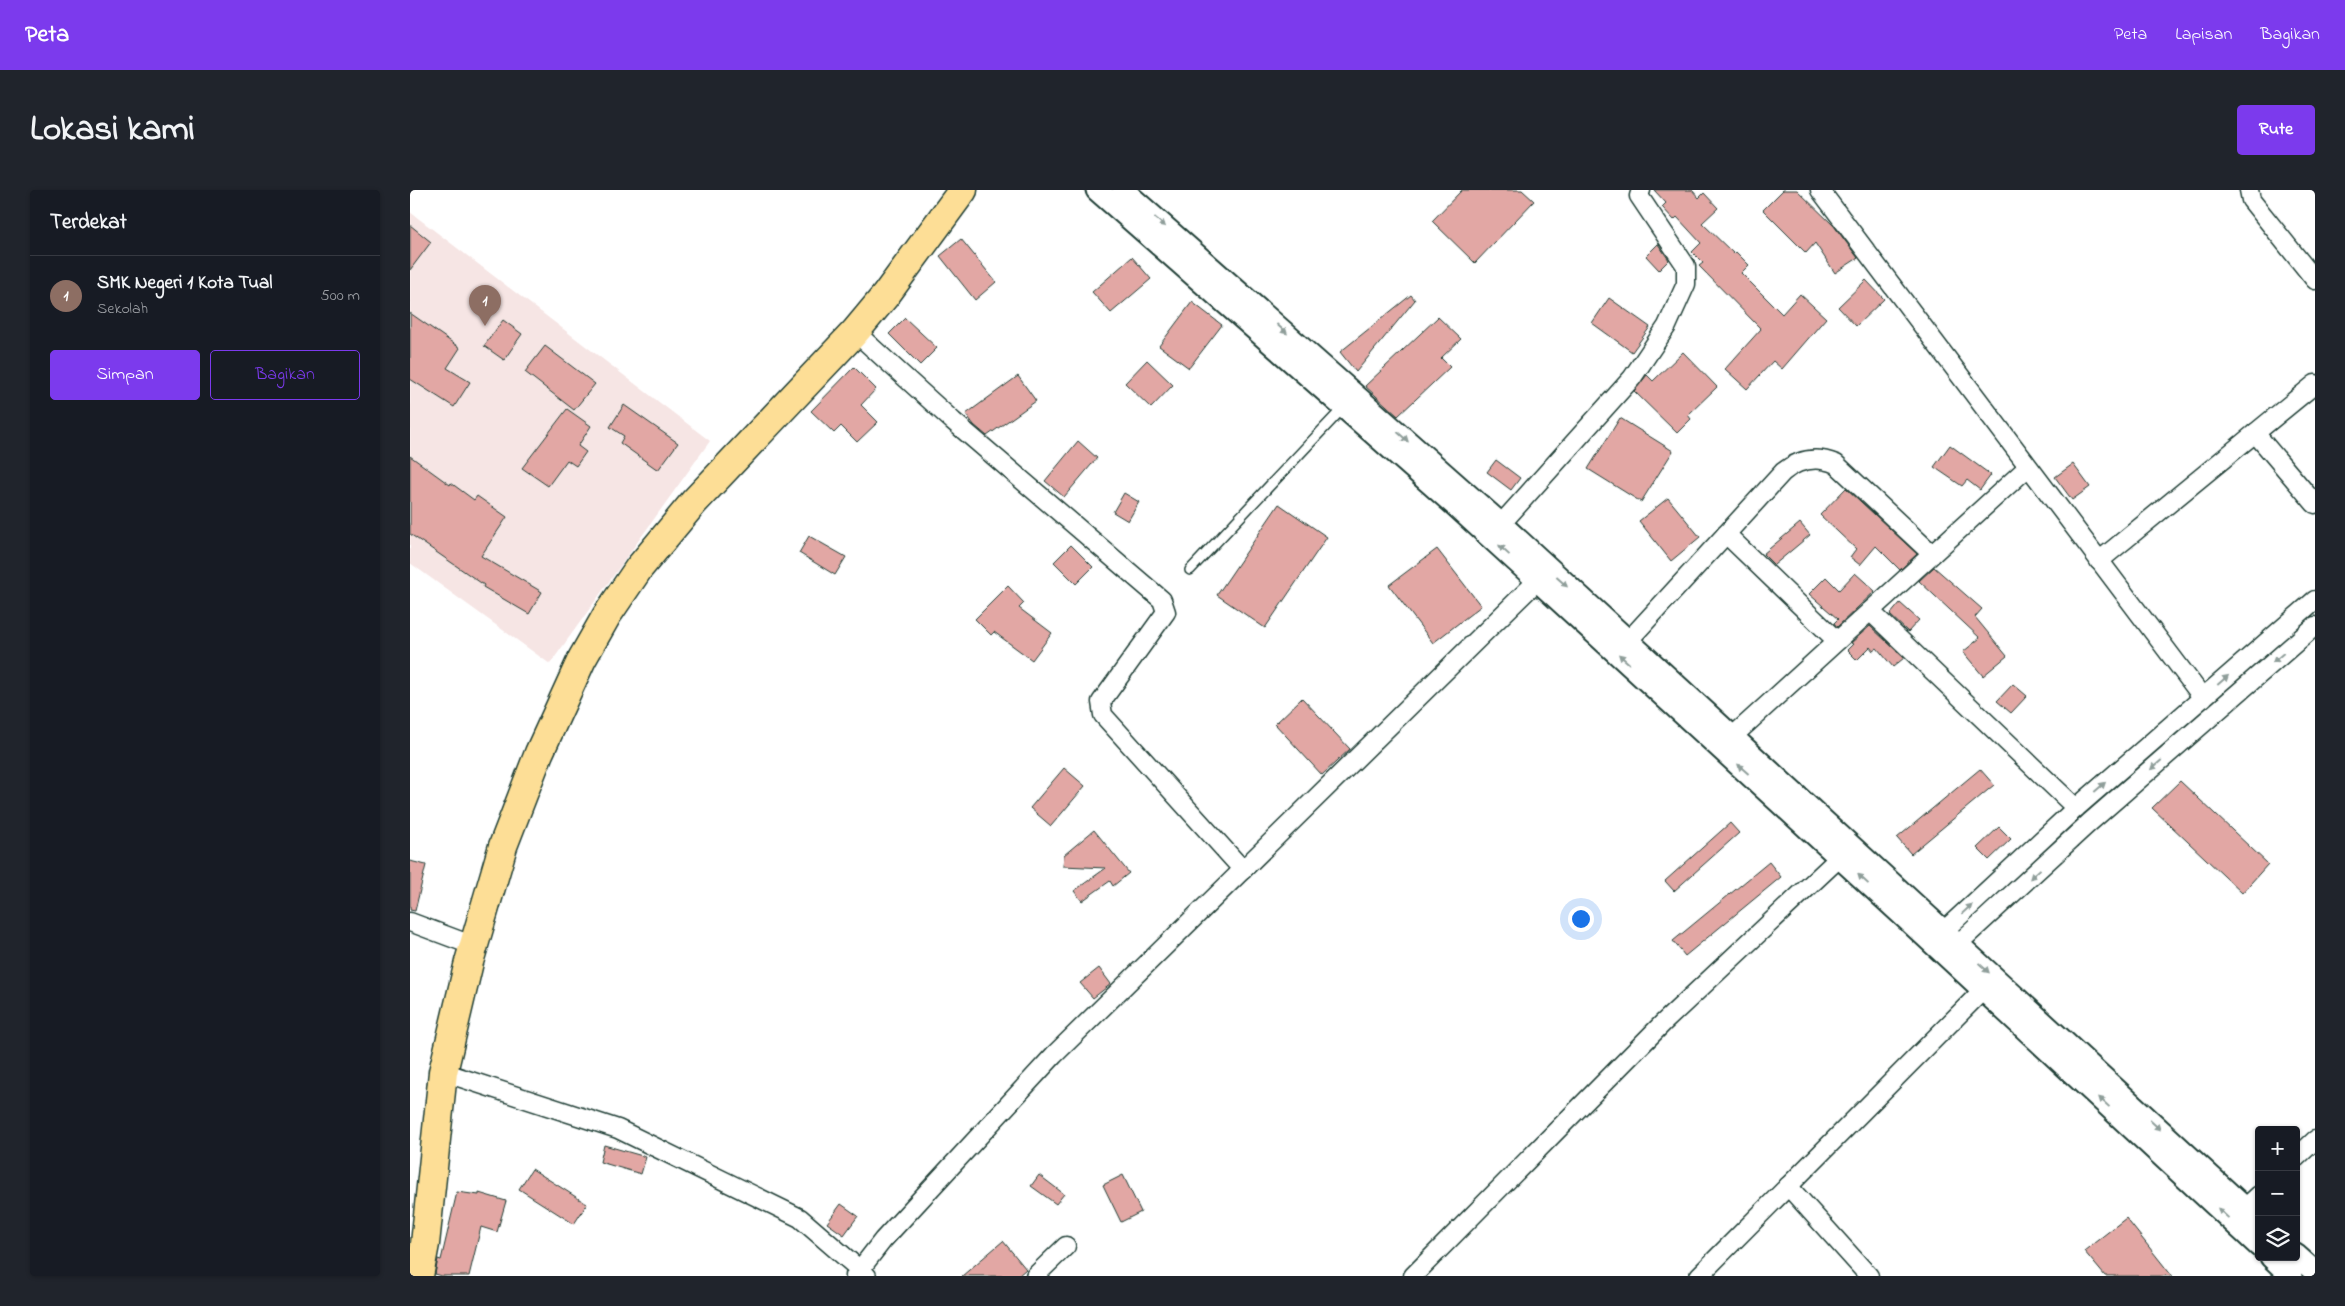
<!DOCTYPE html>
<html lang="id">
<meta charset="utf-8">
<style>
:root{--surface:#171b24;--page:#20242c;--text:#f1f3f6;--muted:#9ea1a6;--line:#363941;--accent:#7c3aed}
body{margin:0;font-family:"Indie Flower",sans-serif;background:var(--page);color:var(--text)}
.controls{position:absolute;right:15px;bottom:15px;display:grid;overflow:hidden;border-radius:5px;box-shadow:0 1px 4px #0004}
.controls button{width:45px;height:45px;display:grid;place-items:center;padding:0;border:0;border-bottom:1px solid var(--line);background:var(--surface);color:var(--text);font:25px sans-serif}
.you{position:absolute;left:1170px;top:728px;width:18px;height:18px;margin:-12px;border:4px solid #fff;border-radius:50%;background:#1a73e8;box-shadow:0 0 0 8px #1a73e833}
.badge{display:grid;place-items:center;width:32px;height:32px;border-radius:50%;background:var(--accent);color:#fff;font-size:16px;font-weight:700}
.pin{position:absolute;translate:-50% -41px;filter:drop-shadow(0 1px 2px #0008)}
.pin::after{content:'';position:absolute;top:26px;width:18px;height:15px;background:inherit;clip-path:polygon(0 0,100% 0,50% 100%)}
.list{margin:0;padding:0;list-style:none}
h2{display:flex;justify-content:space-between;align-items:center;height:65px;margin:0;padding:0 20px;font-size:21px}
h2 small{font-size:16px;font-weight:400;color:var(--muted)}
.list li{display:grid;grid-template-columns:32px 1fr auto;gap:15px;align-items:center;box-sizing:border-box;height:80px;padding:0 20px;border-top:1px solid var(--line)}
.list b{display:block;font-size:19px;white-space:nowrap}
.list p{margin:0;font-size:16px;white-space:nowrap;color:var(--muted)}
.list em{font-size:16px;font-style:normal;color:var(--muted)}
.actions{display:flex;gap:10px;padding:15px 20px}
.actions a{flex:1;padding:11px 0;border:1px solid var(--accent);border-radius:5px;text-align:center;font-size:18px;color:var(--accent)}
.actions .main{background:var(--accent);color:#fff}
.icon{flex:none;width:28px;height:28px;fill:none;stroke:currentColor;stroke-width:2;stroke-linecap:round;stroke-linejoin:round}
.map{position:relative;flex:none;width:1905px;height:1086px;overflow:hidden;border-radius:5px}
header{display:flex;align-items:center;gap:30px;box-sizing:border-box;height:70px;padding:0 25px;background:var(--accent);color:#fff}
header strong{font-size:24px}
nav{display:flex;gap:28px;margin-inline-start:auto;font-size:18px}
.intro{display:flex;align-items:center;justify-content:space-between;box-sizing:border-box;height:120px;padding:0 30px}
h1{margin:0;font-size:35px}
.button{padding:12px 22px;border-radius:5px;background:var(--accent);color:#fff;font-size:18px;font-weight:700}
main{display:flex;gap:30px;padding:0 30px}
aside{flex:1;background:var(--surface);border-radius:5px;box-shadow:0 1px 4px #0004}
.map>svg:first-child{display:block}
.built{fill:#f6e5e4}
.building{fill:#e2a7a4;stroke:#1f3d34}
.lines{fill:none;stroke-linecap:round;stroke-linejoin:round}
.service-casing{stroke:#1f3d34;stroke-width:12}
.minor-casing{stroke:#1f3d34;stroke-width:21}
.tertiary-casing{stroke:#1f3d34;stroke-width:25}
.trunk-casing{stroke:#1f3d34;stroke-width:31}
.service{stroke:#fff;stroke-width:9}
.minor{stroke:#fff;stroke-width:18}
.tertiary{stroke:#fff;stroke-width:21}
.trunk{stroke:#fdde96;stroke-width:28}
.oneway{fill:#8f9e9a}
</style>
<header>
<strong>Peta</strong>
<nav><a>Peta</a><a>Lapisan</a><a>Bagikan</a></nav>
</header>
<div class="intro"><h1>Lokasi kami</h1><a class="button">Rute</a></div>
<main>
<aside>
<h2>Terdekat<small></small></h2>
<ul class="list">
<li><span class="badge" style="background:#8d6e63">1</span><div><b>SMK Negeri 1 Kota Tual</b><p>Sekolah</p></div><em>500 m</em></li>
</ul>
<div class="actions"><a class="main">Simpan</a><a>Bagikan</a></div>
</aside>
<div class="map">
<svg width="1905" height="1086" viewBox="0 0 1905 1086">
<rect width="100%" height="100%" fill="#fff"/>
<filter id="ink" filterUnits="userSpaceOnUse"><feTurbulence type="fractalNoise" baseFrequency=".02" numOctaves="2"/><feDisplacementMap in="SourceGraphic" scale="10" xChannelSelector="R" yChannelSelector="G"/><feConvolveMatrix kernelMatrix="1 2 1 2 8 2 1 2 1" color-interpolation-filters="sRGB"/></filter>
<g filter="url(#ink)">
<path class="built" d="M0 22 300 251 140 474 0 373Z"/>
<g class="building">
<path d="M1052 0H1112L1124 11 1065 73 1022 31Z"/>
<path d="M1244 0H1282L1289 8 1294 3 1308 18 1292 33 1324 64 1326 62 1339 75 1331 83 1372 124 1390 104 1416 128 1372 179 1363 171 1337 199 1315 179 1351 139 1289 76 1293 73 1282 62 1291 53 1267 27 1264 30 1252 17 1256 13Z"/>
<path d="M1373 0H1387L1424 36 1448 68 1425 83 1405 53 1396 63 1353 20Z"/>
<path d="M0 35 21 52 0 80Z"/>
<path d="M551 49 586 92 565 110 530 66Z"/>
<path d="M1248 54 1259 70 1249 80 1236 66Z"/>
<path d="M722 67 741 89 701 123 682 102Z"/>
<path d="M1456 90 1474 109 1446 136 1428 117Z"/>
<path d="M1001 105 1005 110 946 182 930 162Z"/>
<path d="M1199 108 1240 137 1222 162 1182 133Z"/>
<path d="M782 112 812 135 779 178 749 156Z"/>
<path d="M0 123 50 158 37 178 60 192 44 217 0 189Z"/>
<path d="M1028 127 1051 149 1031 168 1040 177 988 226 955 196Z"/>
<path d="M495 128 527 158 510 175 479 144Z"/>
<path d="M93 130 112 144 94 170 74 156Z"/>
<path d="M135 156 185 194 164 220 115 182Z"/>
<path d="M1273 162 1307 197 1278 225 1281 229 1267 243 1224 201 1237 185 1243 191Z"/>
<path d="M737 170 763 195 741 218 715 193Z"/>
<path d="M444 177 466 199 451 215 468 232 447 252 431 236 424 243 401 221Z"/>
<path d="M608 186 626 211 577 246 564 235 556 224Z"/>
<path d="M214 215 268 253 248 280 210 253 214 246 200 237Z"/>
<path d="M157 219 181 236 168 256 176 262 166 276 157 270 138 296 112 278Z"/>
<path d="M1210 228 1263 261 1231 312 1178 279Z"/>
<path d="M668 251 687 268 654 307 635 291Z"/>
<path d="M1540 255 1581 285 1570 300 1557 290 1552 296 1524 277Z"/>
<path d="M0 266 40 295 41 293 64 310 67 306 97 327 71 366 132 402 119 424 73 397 74 395 0 344Z"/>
<path d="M1086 270 1110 288 1101 300 1077 282Z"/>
<path d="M1663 274 1680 297 1662 310 1645 287Z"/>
<path d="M1436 298 1507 364 1490 380 1466 356 1450 375 1440 367 1446 359 1410 325Z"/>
<path d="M714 303 729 312 718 331 703 322Z"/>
<path d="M1258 308 1290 347 1261 371 1229 331Z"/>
<path d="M869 314 917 347 855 438 807 405Z"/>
<path d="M1390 333 1400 345 1364 375 1353 364Z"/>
<path d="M399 346 436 367 425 385 389 363Z"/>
<path d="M661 355 683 377 666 394 644 372Z"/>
<path d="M1027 359 1071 416 1023 453 979 395Z"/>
<path d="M1524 377 1572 419 1565 427 1597 466 1573 486 1553 462 1570 448 1509 391Z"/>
<path d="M1445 383 1465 401 1427 437 1424 433 1428 429 1399 404 1416 387 1429 400Z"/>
<path d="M598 396 614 413 609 418 642 443 622 470 584 442 581 445 565 429Z"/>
<path d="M1490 413 1509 430 1498 442 1480 425Z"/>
<path d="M1460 436 1494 468 1483 477 1467 458 1463 461 1460 457 1447 470 1437 460 1443 454 1441 453Z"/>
<path d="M1603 494 1617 506 1601 523 1587 511Z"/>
<path d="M892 508 940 559 912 585 865 534Z"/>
<path d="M654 578 675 596 641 636 620 618Z"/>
<path d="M1570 579 1584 595 1501 664 1487 648Z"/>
<path d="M1770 591 1858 674 1832 703 1742 618Z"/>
<path d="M1320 633 1329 643 1264 701 1255 691Z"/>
<path d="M1589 637 1601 649 1579 670 1567 658Z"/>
<path d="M684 640 719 683 703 696 700 691 672 711 664 701 696 678 653 676 654 665Z"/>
<path d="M0 671 16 675 5 721 0 720Z"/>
<path d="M1359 672 1371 687 1275 766 1263 751Z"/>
<path d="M689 778 701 794 683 808 670 793Z"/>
<path d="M194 955 236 967 231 984 190 972Z"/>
<path d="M122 979 177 1014 164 1034 109 999Z"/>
<path d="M629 985 654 1004 646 1014 621 996Z"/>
<path d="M713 985 731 1022 711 1032 693 995Z"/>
<path d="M47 1002 69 1005V1003L96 1011 87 1042 71 1037 59 1086H32L25 1084 28 1069 31 1070Z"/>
<path d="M431 1014 448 1026 434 1045 417 1033Z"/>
<path d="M1716 1028 1762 1086H1695L1674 1061Z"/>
<path d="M593 1051 616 1079 608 1086H552Z"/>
</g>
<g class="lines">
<g class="service-casing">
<path id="service" d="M780 380 934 217"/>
</g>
<g class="minor-casing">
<g id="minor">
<path d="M1410 0 1793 508"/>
<path d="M1839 0 1841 10 1905 90"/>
<path d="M445 142 543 231 752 410 756 422 691 512 693 525 833 680"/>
<path d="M1845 243 1905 314"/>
<path d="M1091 334 1222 188 1257 136 1276 94V76L1229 6 1231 0"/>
<path d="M1316 344 1427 451"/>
<path d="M1689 371 1905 194"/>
<path d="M1460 421 1666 618"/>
<path d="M1218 451 1373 282C1389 269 1407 266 1426 274L1522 364"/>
<path d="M1322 547 1618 277"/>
<path d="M0 732 64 756"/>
<path d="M1524 750 1666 618 1905 410"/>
<path d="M1539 762 1679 633 1905 436"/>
<path d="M33 882 208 939 390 1028 457 1086"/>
<path d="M1886 968 1905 950"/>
<path d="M1378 996 1459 1086"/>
<path d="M1835 1018 1849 1005"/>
<path d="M445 1086 473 1050 644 865 1127 391"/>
<path d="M625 1086 656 1056"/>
<path d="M1003 1086 1253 833 1430 667"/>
<path d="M1289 1086 1573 800"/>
</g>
</g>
<g class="tertiary-casing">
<g id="tertiary">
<path d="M687 0 1046 316 1489 722 1849 1056"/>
<path d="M713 0 1091 334 1849 1031"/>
<path d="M1886 1065 1905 1082"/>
<path d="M1861 1067 1881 1086"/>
</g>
</g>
<g class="trunk-casing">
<path id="trunk" d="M9 1086 15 1054 33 882 59 772 93 656 129 563 172 469 197 425 229 378 284 312 445 142 475 106 553 0"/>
</g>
<use href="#service" class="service"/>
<use href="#minor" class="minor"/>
<use href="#tertiary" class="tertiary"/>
<use href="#trunk" class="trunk"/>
</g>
<defs><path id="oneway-solid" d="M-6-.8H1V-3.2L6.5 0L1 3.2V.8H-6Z" transform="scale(1.25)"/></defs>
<g class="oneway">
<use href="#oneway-solid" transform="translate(750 32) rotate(41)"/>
<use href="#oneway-solid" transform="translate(872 139) rotate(42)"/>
<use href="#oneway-solid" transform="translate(993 247) rotate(42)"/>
<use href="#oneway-solid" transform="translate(1094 360) rotate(-137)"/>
<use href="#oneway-solid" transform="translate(1152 392) rotate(42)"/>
<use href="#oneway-solid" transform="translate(1868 468) rotate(139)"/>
<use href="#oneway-solid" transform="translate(1214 469) rotate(-138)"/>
<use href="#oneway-solid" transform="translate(1813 490) rotate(-41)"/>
<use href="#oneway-solid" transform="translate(1746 575) rotate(139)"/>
<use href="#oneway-solid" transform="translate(1333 579) rotate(-138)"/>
<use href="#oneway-solid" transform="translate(1690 597) rotate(-41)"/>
<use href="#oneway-solid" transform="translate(1625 684) rotate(137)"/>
<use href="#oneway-solid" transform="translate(1453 689) rotate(-137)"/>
<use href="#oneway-solid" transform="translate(1557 719) rotate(-43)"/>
<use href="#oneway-solid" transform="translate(1574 778) rotate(43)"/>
<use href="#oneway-solid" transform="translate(1694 912) rotate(-137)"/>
<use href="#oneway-solid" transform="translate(1745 935) rotate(43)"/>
<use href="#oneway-solid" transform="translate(1813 1023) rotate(-137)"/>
</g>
</g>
</svg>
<div class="controls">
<button>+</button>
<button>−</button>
<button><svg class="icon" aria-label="layers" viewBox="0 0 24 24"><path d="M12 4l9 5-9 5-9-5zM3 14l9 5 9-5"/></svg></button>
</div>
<div class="you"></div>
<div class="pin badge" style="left:75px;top:136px;background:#8d6e63">1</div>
</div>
</main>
